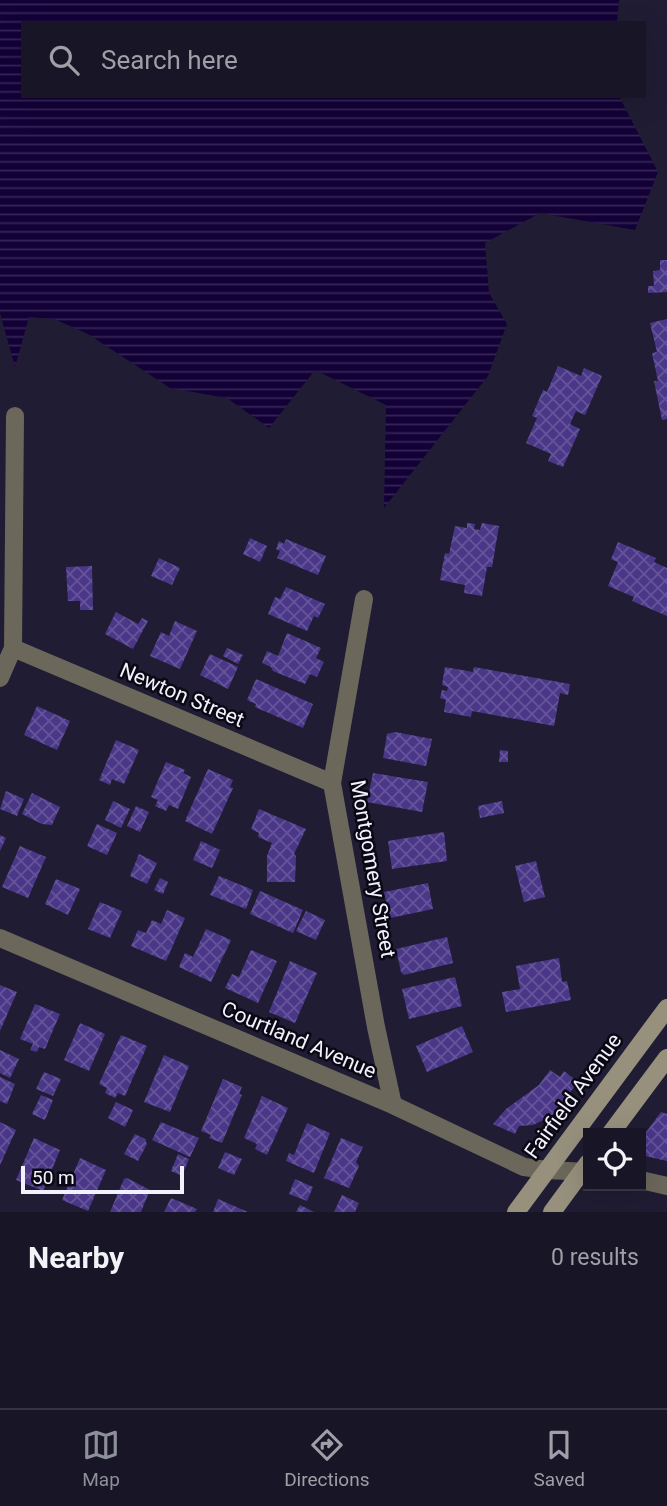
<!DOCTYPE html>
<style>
:root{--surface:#181526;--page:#211e2e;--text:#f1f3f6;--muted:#9f9fa7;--line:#363443;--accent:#8c9099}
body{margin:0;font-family:Roboto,sans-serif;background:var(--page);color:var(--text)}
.controls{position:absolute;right:21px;bottom:21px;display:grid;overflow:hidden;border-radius:0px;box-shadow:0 7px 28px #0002}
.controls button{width:63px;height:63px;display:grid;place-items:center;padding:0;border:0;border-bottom:2px solid var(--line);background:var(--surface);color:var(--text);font:35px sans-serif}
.scale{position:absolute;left:21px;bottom:18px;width:163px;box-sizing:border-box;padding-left:7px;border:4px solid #f2f1fe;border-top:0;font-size:19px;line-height:24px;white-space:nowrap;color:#f2f1fe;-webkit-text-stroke:5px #0a0812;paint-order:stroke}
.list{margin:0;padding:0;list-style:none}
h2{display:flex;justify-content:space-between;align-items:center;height:91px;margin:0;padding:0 28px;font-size:30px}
h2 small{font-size:23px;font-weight:400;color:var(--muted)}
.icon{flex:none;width:38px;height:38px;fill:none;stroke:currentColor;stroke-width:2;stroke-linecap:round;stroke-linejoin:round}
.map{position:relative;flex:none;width:667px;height:1212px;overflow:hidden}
.search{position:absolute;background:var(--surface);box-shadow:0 7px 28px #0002;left:21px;right:21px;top:21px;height:77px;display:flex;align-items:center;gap:18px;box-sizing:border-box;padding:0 24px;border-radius:0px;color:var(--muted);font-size:26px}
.sheet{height:196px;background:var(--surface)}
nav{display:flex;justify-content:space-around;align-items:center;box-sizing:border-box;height:98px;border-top:2px solid var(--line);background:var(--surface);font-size:19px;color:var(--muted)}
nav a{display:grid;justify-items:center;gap:4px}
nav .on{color:var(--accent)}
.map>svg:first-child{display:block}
.water{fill:url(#water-rules)}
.building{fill:url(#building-cross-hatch)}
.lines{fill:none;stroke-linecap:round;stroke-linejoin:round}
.street{stroke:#6c675b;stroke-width:18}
.secondary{stroke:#97907d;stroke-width:18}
.labels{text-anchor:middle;stroke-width:5;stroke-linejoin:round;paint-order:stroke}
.street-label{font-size:21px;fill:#f2f1fe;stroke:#0a0812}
</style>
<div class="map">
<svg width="667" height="1212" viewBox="0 0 667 1212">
<defs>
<pattern id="water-rules" width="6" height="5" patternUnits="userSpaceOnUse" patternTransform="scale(1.75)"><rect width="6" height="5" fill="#120037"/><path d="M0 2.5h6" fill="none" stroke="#352655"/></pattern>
<pattern id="building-cross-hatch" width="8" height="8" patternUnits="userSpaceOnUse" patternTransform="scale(1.75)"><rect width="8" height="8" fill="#4a3788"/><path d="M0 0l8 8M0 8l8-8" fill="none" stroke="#65549a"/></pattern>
</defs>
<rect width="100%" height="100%" fill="#201c33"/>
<path class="water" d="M0 0H619L617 23H23V96H619L658 172 635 230 540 213 485 243 489 293 507 324 488 376 384 508 386 405 315 370 269 428 227 398 170 388 88 334 54 319 29 317 15 367 0 313Z"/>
<g class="building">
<path d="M660 260H667V292L648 293V286H654L653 271 660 270Z"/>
<path d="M667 319V419L662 420 654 381H658L652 353 657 352 650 323Z"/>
<path d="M558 366 581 376 584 368 602 376 585 415 576 411 570 424 580 429 563 467 548 461 551 454 526 443 537 418 532 416 543 390 547 392Z"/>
<path d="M467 523 475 524 474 529 480 530 482 523 499 526 492 567H487L482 596 464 593 465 585 440 580 445 553 449 554 455 526 467 528Z"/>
<path d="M250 538 267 546 260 562 243 554Z"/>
<path d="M286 539 326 556 318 575 277 558 280 551 276 549 279 541 284 544Z"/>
<path d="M618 542 656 558 654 562 667 568V616L632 601 634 597 608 586 618 562 611 559Z"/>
<path d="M159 558 180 568 172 585 151 576Z"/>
<path d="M92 566 93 610H80V601H68L66 567Z"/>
<path d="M286 587 325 604 318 618 314 616 307 631 268 614 275 597 280 599Z"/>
<path d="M116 612 138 624 142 618 148 621 133 649 105 634Z"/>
<path d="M175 621 197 631 180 669 150 656 161 632 169 636Z"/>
<path d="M287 633 321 648 316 658 324 662 317 677 310 674 305 684 273 671 271 667 262 663 267 651 278 656Z"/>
<path d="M227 648 243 655 238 664 223 656Z"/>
<path d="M210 654 238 667 228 689 200 675Z"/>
<path d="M445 667 473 672 474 667 570 684 568 695 560 693 554 726 472 711 471 717 444 712 446 700 440 698 442 690 447 691 448 687 442 685Z"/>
<path d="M256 679 313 704 303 728 255 707 256 704 247 700Z"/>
<path d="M37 706 70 721 57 750 24 735Z"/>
<path d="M395 732 432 739 426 766 383 758 387 734Z"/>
<path d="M116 740 139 750 124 784 112 779 110 785 99 780Z"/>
<path d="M500 750 508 751V762H499Z"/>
<path d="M166 762 185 770 183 773 191 777 178 809 169 805 166 811 155 806 158 800 151 797Z"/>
<path d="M208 769 233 780 230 787 233 788 212 834 185 821Z"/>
<path d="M373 773 428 782 422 812 367 802Z"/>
<path d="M6 791 24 799 17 816 0 809Z"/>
<path d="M32 793 60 807 52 825 42 824 22 814Z"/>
<path d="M113 801 130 809 121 828 105 820Z"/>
<path d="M502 801 504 813 480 818 478 806Z"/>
<path d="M136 806 149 812 140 832 127 826Z"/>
<path d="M259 809 306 829 294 854 296 856 295 882H267V856L272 843 258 837 259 833 251 829Z"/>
<path d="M97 824 117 833 107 855 87 846Z"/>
<path d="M444 832 447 861 392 869 388 841Z"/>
<path d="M0 835 6 838 0 851Z"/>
<path d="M201 841 220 850 212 868 193 860Z"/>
<path d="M20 846 46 857 28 898 2 887Z"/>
<path d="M139 854 157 863 147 884 130 876Z"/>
<path d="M536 861 545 897 524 902 515 866Z"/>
<path d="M219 876 253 890 246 909 210 895Z"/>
<path d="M160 878 168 882 163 894 154 890Z"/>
<path d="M56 879 80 889 68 915 45 904Z"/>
<path d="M428 883 433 909 390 918 384 892Z"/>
<path d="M260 891 303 910 293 933 250 914Z"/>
<path d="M100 902 122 911 110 938 88 929Z"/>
<path d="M167 910 185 918 166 961 131 946 138 930 146 933 152 920 161 924Z"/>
<path d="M306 911 325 920 316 940 296 931Z"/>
<path d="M206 929 231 940 211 982 179 967 185 953 193 957Z"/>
<path d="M447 937 453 963 404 975 401 972 396 949Z"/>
<path d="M251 950 277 961 258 1003 225 988 232 974 239 977Z"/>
<path d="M559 958 562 982 567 981 571 1000 506 1012 502 992 520 989 516 966Z"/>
<path d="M290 961 317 973 295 1023 269 1012Z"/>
<path d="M455 977 462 1006 409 1019 402 989Z"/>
<path d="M0 985 17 992 0 1031Z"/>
<path d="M35 1004 60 1014 45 1049 39 1047 37 1052 30 1050 33 1044 20 1039Z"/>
<path d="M80 1023 105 1034 89 1071 64 1060Z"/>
<path d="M462 1026 473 1052 427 1072 416 1046Z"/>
<path d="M121 1035 147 1046 125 1096 118 1093 115 1098 105 1093 107 1088 99 1084Z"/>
<path d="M0 1050 19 1059 10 1078 0 1073Z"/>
<path d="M164 1055 189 1066 170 1112 144 1102Z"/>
<path d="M550 1070 560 1077 564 1071 578 1082 552 1116 533 1125 519 1126 515 1134 493 1124 506 1109 539 1085Z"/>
<path d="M44 1072 61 1079 53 1096 36 1089Z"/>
<path d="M0 1077 15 1084 7 1104 0 1101Z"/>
<path d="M223 1079 242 1087 239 1094 242 1095 222 1143 209 1138 211 1135 201 1131Z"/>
<path d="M41 1095 53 1100 45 1120 32 1114Z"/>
<path d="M262 1096 288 1108 267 1155 255 1149 257 1144 244 1138Z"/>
<path d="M116 1102 133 1110 125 1127 108 1118Z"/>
<path d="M661 1112 667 1114V1161L641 1155V1139Z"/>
<path d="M0 1122 16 1130 0 1165Z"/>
<path d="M161 1122 199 1138 190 1157 152 1140Z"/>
<path d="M307 1123 330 1133 314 1173 286 1161 289 1153 294 1155Z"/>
<path d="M135 1134 145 1139 147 1144 138 1161 124 1154Z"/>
<path d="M34 1138 60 1150 43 1191 16 1180Z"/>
<path d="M341 1138 363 1147 356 1162 359 1166 349 1188 324 1178Z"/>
<path d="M225 1152 242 1159 234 1175 218 1168Z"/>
<path d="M178 1154 189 1159 182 1176 171 1171Z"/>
<path d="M80 1158 106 1170 88 1211 62 1200Z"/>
<path d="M127 1178 150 1190 141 1212H110L124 1179Z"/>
<path d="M295 1179 313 1187 307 1201 289 1194Z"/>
<path d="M342 1195 359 1203 355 1212H334Z"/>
<path d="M171 1198 197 1209 195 1212H164Z"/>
<path d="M218 1199 248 1212H213Z"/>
<path d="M300 1205 314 1212H296Z"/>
</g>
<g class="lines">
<g class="street">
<path d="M364 599 332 783 376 1027 393 1105"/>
<path d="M13 648 332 783"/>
<path d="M0 678 13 648 15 416"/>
<path d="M0 938 393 1105 524 1167 547 1170 588 1172"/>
<path d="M641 1180 667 1186"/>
</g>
<g class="secondary">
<path d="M611 1133 667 1058"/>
<path d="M516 1212 667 1008"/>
<path d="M552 1212 588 1163"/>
</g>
</g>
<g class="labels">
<g class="street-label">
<text transform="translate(182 695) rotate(23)" y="7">Newton Street</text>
<text transform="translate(373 869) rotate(80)" y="7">Montgomery Street</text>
<text transform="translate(299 1040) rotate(23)" y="7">Courtland Avenue</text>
<text transform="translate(573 1096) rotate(-54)" y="7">Fairfield Avenue</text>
</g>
</g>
</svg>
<div class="controls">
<button><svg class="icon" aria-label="locate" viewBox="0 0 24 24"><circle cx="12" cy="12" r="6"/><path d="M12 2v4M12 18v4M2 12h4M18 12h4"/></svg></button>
</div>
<div class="scale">50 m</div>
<div class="search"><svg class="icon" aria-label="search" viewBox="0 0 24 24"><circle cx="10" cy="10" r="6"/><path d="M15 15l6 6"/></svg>Search here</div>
</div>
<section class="sheet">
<h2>Nearby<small>0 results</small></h2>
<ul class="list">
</ul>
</section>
<nav>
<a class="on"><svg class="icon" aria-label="map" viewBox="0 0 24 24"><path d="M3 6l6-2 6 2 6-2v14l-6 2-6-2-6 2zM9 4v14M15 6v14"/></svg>Map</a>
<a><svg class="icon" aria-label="directions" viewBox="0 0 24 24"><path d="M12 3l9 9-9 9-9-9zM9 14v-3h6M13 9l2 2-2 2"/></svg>Directions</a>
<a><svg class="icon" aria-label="saved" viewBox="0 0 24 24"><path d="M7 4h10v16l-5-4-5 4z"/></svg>Saved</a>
</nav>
